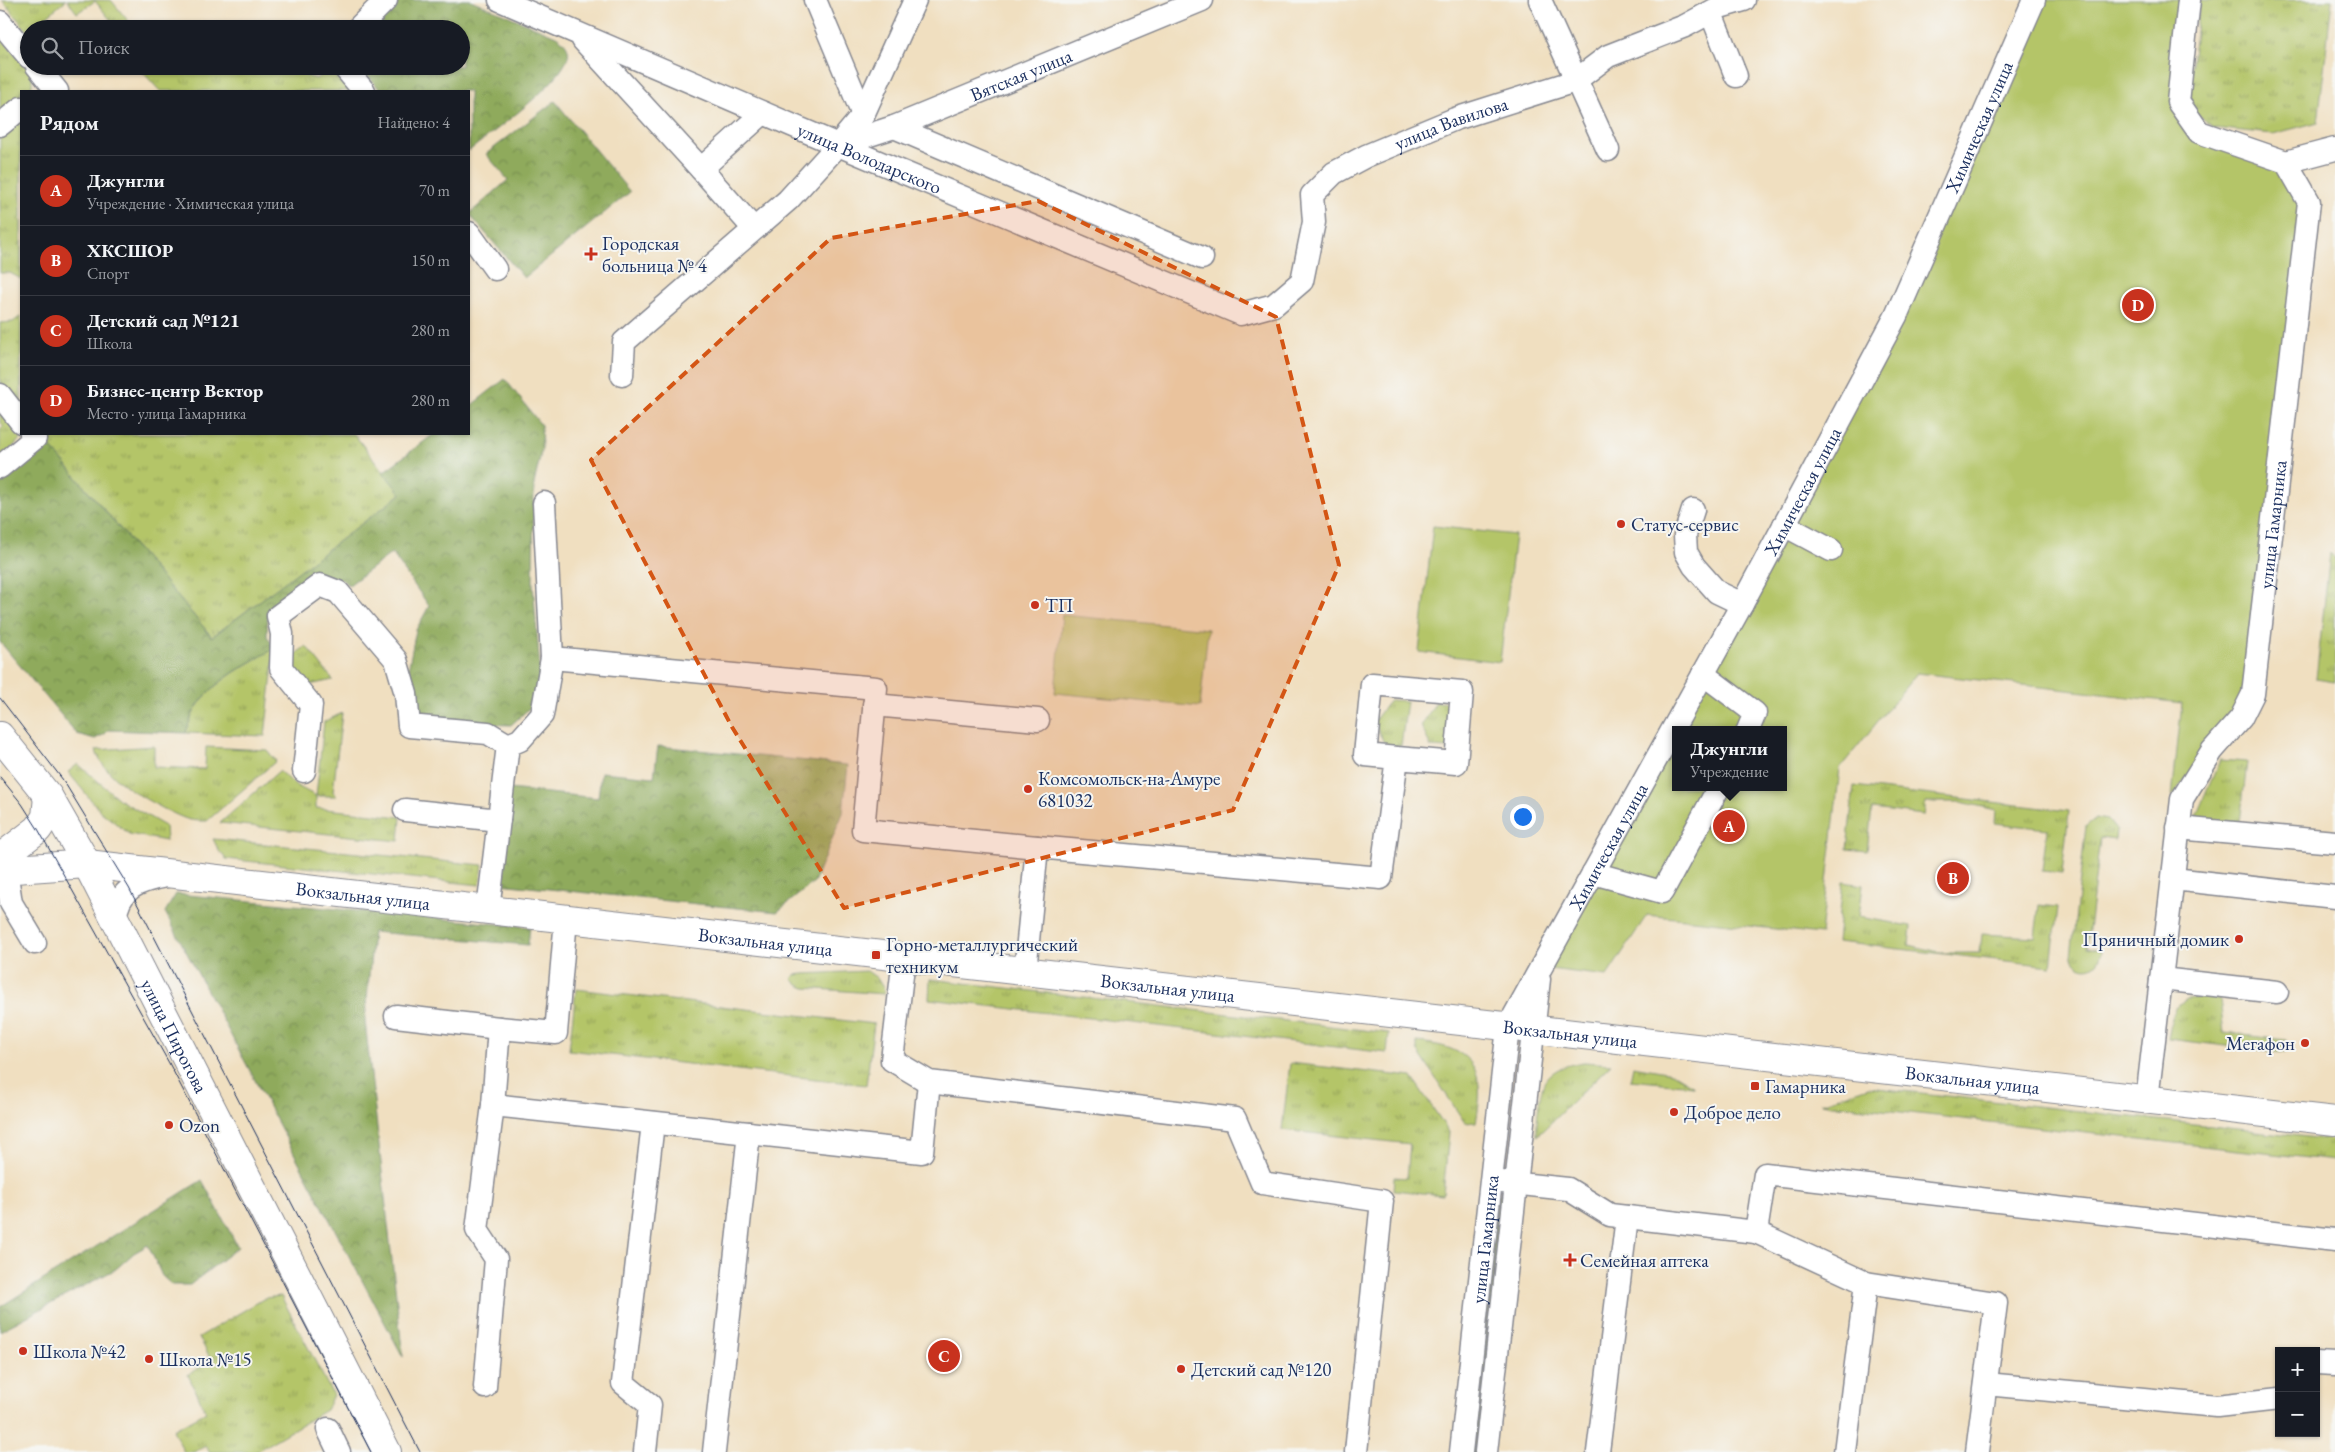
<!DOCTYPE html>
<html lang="ru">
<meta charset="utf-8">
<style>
:root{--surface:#171b24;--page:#242831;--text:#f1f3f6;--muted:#9ea1a6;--line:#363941;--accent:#c8321e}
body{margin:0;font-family:"EB Garamond",serif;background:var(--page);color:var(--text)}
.controls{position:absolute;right:15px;bottom:15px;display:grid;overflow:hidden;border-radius:0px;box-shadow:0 1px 4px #0004}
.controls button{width:45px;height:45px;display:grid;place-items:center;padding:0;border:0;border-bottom:1px solid var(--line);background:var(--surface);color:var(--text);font:25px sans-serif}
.you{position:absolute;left:1522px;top:816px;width:18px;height:18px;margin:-12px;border:4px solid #fff;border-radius:50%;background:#1a73e8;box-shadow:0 0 0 8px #1a73e833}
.badge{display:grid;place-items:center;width:32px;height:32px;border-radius:50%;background:var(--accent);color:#fff;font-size:16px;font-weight:700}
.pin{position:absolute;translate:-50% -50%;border:2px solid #fff;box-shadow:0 1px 5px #0006}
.popup{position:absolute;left:1672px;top:726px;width:115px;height:65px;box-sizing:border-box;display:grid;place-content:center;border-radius:0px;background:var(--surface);filter:drop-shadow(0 1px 4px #0005);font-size:16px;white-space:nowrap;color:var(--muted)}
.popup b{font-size:19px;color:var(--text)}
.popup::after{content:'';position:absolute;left:50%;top:100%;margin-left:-10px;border:10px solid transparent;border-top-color:var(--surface)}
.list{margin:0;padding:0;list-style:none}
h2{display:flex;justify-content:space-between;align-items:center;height:65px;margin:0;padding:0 20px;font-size:21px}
h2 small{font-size:16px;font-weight:400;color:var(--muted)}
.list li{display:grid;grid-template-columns:32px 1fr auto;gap:15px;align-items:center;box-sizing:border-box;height:70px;padding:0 20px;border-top:1px solid var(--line)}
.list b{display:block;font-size:19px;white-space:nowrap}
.list p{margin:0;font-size:16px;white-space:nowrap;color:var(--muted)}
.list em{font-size:16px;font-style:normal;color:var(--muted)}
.icon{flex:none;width:28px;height:28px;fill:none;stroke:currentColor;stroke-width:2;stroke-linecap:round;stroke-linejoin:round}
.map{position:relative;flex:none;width:2335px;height:1452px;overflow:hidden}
.search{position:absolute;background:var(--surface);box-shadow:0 1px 4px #0004;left:20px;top:20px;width:450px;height:55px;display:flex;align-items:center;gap:12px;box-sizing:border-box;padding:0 18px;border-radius:28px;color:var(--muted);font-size:19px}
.panel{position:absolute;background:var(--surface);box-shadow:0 1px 4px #0004;left:20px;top:90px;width:450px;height:345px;border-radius:0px}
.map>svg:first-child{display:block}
.grass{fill:url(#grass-tufts);stroke:#687a63}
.forest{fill:url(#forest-crowns);stroke:#556c5d}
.park{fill:#b4c568;stroke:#687a63;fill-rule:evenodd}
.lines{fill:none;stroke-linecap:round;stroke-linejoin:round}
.minor-casing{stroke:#86878f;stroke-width:25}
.major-casing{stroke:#86878f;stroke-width:30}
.minor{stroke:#fff;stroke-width:22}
.major{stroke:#fff;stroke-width:28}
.tram{stroke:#1b2f5e;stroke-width:1}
.marked{fill:#d45514;fill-opacity:0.2;stroke:#d45514;stroke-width:4;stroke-dasharray:10 6;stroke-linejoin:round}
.poi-dot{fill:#c8321e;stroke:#f6f6f2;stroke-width:2}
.labels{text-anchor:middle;stroke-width:4;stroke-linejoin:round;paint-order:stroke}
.street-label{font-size:19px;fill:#1b2f5e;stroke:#f6f6f2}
.poi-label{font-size:19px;fill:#1b2f5e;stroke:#f6f6f2;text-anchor:start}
</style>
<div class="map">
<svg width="2335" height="1452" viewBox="0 0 2335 1452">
<defs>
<pattern id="grass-tufts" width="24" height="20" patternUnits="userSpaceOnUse" patternTransform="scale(1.25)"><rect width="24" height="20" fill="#b4c568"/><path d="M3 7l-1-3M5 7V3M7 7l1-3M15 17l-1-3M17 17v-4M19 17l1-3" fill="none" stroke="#92a059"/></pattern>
<pattern id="forest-crowns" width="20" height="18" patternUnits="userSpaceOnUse" patternTransform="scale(1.25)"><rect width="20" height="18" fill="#8faa5c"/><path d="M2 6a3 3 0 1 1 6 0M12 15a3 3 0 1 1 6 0" fill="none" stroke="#748b4f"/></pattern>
</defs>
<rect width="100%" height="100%" fill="#f6f6f2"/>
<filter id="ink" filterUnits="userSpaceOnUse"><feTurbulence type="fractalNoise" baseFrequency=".02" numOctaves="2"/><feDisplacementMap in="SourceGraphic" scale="10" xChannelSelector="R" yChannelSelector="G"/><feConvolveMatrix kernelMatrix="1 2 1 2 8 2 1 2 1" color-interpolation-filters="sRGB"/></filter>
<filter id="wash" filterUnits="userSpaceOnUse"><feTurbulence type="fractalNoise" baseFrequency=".0096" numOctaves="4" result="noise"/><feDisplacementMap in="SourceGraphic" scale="20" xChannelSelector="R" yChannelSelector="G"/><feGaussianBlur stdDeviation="1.12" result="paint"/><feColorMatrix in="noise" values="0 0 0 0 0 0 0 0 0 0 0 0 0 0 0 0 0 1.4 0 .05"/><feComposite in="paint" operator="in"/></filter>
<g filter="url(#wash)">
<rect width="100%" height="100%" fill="#f0dfc0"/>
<g class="grass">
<path d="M2 0H66L32 29H29L28 32Z"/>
<path d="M67 0H111L135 29H118L95 1 77 13Z"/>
<path d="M2200 0H2332L2318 122 2273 134 2213 128 2193 111 2189 87Z"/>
<path d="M0 36 32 74V86L26 91H21V95L0 113Z"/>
<path d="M137 66H279L316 79 332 66 352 91H160Z"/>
<path d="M21 117V279L10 273H0V134Z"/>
<path d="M21 316V410L0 383V323L13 322Z"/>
<path d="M0 407 23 436 0 461V430L4 426 0 422Z"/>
<path d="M40 434H354L401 494 212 637Z"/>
<path d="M2330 553 2335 559V682L2316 679Z"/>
<path d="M306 646 333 680 309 685 288 660Z"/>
<path d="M275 648 265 736 186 733C197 687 238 671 275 648Z"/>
<path d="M1390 700 1407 701 1401 746 1385 745 1374 721Z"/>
<path d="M1436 702 1452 703 1448 748 1431 747 1421 726Z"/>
<path d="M342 713 333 792 337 796H316V808L401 817 399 841 220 823 279 771 297 786 316 796 324 722Z"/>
<path d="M154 746V767L205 769 206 747 267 750 276 761 207 821C200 821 191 821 184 818 159 808 101 778 96 750Z"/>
<path d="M2220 760 2247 762 2240 823 2195 819Z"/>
<path d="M78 764 120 800 165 826 166 841 129 834 100 811 68 772Z"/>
<path d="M1854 786 2069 811 2062 873 2042 871 2047 829 1995 823 1996 810 1961 802H1926L1924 815 1872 809 1867 851 1847 849Z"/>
<path d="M2096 818 2108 820 2116 830 2115 840 2100 838 2087 947 2102 950C2100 970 2081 975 2071 956L2086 826Z"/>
<path d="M213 839 483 865 480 885 226 859 219 851Z"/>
<path d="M1843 882 1863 885 1859 917 1911 926 1909 945 1944 953H1980L1982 934 2035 937 2039 905 2058 907 2051 966 1837 942Z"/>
<path d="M867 971 877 978 885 991 884 994 805 988 798 985 792 979 795 975 803 974Z"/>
<path d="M930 979 1389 1033 1387 1053 929 999Z"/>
<path d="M576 989 874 1024 866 1085 569 1050Z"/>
<path d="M2203 997 2220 1000 2224 1033 2286 1040 2285 1053 2168 1039 2174 1008 2187 999Z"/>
<path d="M1417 1042C1472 1047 1487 1068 1476 1122L1465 1123 1417 1050Z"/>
<path d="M1584 1062 1611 1064 1537 1136C1536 1124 1539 1092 1545 1081 1553 1068 1570 1064 1584 1062Z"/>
<path d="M1290 1063 1412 1077 1449 1132 1443 1195 1393 1190 1394 1177 1407 1178 1410 1144 1282 1130Z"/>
<path d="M1633 1066 1672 1073 1694 1086 1630 1080Z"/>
<path d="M1868 1087 2335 1140V1161L1821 1103Z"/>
<path d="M1501 1194H1505L1479 1452H1468L1498 1195Z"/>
<path d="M281 1296 333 1395 326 1410 255 1452H210L206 1446 194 1452H184L173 1430 206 1412 188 1375 211 1360 199 1337 265 1298Z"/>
</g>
<g class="forest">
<path d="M395 0H471L556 36C566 42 572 50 566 62 552 90 495 130 469 151V91H381L359 66H461V29H368Z"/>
<path d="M555 101 630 192 524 278 469 214 508 180 486 154Z"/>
<path d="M505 379 541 425 542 448 534 484 533 584 541 682 534 704 511 725 479 724 416 712 409 665 416 630 429 606 392 553 349 585 342 580 320 573 268 612 267 636 275 648C237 671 197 687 186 733L108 730 105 734 95 739 77 734 0 642V485L49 445 212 637 401 494 383 472 434 434H469V407Z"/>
<path d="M658 746 848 765 843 813 814 882 777 912 499 884 509 789 598 798 601 772 654 777Z"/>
<path d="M176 894 530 927 528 945 373 932 365 1021 403 1357 165 912Z"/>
<path d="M202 1180 238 1247 190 1285H172L162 1276 148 1245 134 1253 116 1269 0 1331V1307Z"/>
</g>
<g class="park">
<path d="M2034 0H2189L2178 102 2199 132 2286 162 2309 202 2253 694 2172 797 2182 703 1917 673 1840 768 1821 934 1647 915 1607 976 1541 968 1896 316ZM1675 730H1783V787H1675Z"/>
<path d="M1433 526 1515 535 1500 662 1419 652Z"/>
<path d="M1062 615 1208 629 1200 707 1055 693Z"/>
</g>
</g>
<g filter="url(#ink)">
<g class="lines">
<g class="minor-casing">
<g id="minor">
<path id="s1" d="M500 0 838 145 1241 314 1274 305 1302 281 1314 222 1312 195 1334 173 1366 156 1455 119 1575 81 1608 56 1685 26 1720 7 1744 0"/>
<path d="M815 0 863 115"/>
<path d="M1540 0 1608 150"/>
<path d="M1711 13 1736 76"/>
<path d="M0 22 29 57"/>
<path d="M357 29 386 0"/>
<path d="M583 40 701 169 763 113"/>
<path d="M37 66 57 91"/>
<path d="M343 66 364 91"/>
<path d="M0 125 21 108"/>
<path d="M894 127 1202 258"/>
<path id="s2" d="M838 145 894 127 1202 0"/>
<path d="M2286 162 2335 149"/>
<path d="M701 169 754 229"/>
<path d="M469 233 495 269"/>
<path d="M622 375 624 342 788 200 838 145 863 115 915 0"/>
<path d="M0 395 21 422"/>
<path d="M0 467 35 438 31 434"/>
<path d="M1693 510 1685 535 1686 552 1694 566 1717 592 1742 604"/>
<path d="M1784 525 1831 550"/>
<path d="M552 658 876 688 863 830 1037 847"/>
<path d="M1703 674 1755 713 1748 730"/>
<path d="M874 705 1038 720"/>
<path d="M508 745 520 740 542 715 552 658 544 503"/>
<path d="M304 771 311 705 281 668 282 634 278 616 320 585 338 592 396 660 406 694 409 726 488 733 508 745 488 910"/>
<path d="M405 810 499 820"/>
<path d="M2178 828 2335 842"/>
<path d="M6 869 11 903 35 943"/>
<path d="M1593 873 1662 892 1719 787"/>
<path d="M2173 879 2335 897"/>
<path d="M566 919 556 1033 499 1028 493 1105 922 1152 929 1082"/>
<path d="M115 920C118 888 138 881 167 876"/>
<path d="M904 958 892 1060 929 1082 1235 1119 1262 1183 1382 1201 1356 1452"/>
<path d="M1025 972 1037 847 1381 878 1397 758 1365 755 1372 684 1462 692 1456 763 1397 758"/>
<path d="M2161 979 2277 992"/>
<path d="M396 1016 499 1028"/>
<path id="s3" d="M2147 1100 2182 799 2212 751 2241 718 2253 694 2309 202 2286 162 2199 132 2178 102 2189 0"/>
<path d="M1492 1181 1568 1189 1610 1215 1756 1232 1765 1174 2335 1240"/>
<path d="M1756 1232 1866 1283 1845 1452"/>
<path d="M1866 1283 1996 1303 1977 1452"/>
<path d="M2316 1363 2335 1364"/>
<path d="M1986 1384 2217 1406 2279 1399"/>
<path d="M485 1387 496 1259 477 1230 493 1105"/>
<path d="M328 1429 339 1452"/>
<path d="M645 1452 650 1405 623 1383 653 1123"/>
<path d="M714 1452 749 1133"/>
<path id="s4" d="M1461 1452 1508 1027 1742 604 1896 316 2034 0"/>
<path d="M1486 1452 1539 979"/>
<path d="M1598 1452 1627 1217"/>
</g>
</g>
<g class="major-casing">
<g id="major">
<path id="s5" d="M0 736 48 796 87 864 387 1452"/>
<path d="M0 858 38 829 46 817 48 796"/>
<path id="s6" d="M0 870 87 864 2335 1121"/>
</g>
</g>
<use href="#minor" class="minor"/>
<use href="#major" class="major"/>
<g class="tram">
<path d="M0 698 63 780 129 888 420 1452"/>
<path d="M0 777 22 804 38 829 169 1063 371 1452"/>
</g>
</g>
</g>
<path class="marked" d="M1038 201 1276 317 1339 565 1233 810 844 908 732 727 591 460 831 238Z"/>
<g class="poi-dot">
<path d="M588.5 246.5h5v5h5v5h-5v5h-5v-5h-5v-5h5z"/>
<circle cx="1621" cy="524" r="5"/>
<circle cx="1035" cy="605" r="5"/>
<circle cx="1028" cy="789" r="5"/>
<circle cx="2239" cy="939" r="5"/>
<rect x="871" y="950" width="10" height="10" rx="2.5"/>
<circle cx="2305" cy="1043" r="5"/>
<rect x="1750" y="1081" width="10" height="10" rx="2.5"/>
<circle cx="1674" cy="1112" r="5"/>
<circle cx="169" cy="1125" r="5"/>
<path d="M1567.5 1252.5h5v5h5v5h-5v5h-5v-5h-5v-5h5z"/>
<circle cx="23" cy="1351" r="5"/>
<circle cx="149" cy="1359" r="5"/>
<circle cx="1181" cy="1369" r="5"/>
</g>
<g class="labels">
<g class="street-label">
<text dy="7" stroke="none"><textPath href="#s2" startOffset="196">Вятская улица</textPath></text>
<text dy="7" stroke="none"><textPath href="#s1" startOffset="1122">улица Вавилова</textPath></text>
<text dy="7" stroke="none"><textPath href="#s4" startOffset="1444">Химическая улица</textPath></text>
<text dy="7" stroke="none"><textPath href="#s1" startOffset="402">улица Володарского</textPath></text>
<text dy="7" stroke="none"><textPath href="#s4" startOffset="1039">Химическая улица</textPath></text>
<text dy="7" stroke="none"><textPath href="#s3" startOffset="601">улица Гамарника</textPath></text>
<text dy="7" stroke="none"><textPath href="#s4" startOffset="634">Химическая улица</textPath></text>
<text dy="7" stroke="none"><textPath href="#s6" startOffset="365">Вокзальная улица</textPath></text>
<text dy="7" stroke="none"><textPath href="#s6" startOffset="770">Вокзальная улица</textPath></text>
<text dy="7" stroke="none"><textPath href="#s6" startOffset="1175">Вокзальная улица</textPath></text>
<text dy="7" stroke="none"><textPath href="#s6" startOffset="1580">Вокзальная улица</textPath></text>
<text dy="7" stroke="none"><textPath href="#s5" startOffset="348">улица Пирогова</textPath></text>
<text dy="7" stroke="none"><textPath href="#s6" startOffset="1985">Вокзальная улица</textPath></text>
<text dy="7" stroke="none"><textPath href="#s4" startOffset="214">улица Гамарника</textPath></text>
</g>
<g class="poi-label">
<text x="602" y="250">Городская<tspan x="602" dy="22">больница № 4</tspan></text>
<text x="1631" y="531">Статус-сервис</text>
<text x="1045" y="612">ТП</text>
<text x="1038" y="785">Комсомольск-на-Амуре<tspan x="1038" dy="22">681032</tspan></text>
<text x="2229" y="946" text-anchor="end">Пряничный домик</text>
<text x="886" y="951">Горно-металлургический<tspan x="886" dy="22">техникум</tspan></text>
<text x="2295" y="1050" text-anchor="end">Мегафон</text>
<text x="1765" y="1093">Гамарника</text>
<text x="1684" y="1119">Доброе дело</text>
<text x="179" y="1132">Ozon</text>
<text x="1580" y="1267">Семейная аптека</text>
<text x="33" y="1358">Школа №42</text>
<text x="159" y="1366">Школа №15</text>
<text x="1191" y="1376">Детский сад №120</text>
</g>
</g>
</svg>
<div class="controls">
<button>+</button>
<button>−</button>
</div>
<div class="you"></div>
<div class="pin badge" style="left:1729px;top:826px">A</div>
<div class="popup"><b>Джунгли</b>Учреждение</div>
<div class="pin badge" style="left:1953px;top:878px">B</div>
<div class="pin badge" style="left:944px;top:1356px">C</div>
<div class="pin badge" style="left:2138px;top:305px">D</div>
<div class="search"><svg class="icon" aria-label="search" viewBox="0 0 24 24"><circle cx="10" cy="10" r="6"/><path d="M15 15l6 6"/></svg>Поиск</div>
<section class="panel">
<h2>Рядом<small>Найдено: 4</small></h2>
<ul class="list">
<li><span class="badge">A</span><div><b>Джунгли</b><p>Учреждение · Химическая улица</p></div><em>70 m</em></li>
<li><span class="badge">B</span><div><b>ХКСШОР</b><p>Спорт</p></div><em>150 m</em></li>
<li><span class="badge">C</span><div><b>Детский сад №121</b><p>Школа</p></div><em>280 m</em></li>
<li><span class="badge">D</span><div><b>Бизнес-центр Вектор</b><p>Место · улица Гамарника</p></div><em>280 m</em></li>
</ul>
</section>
</div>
